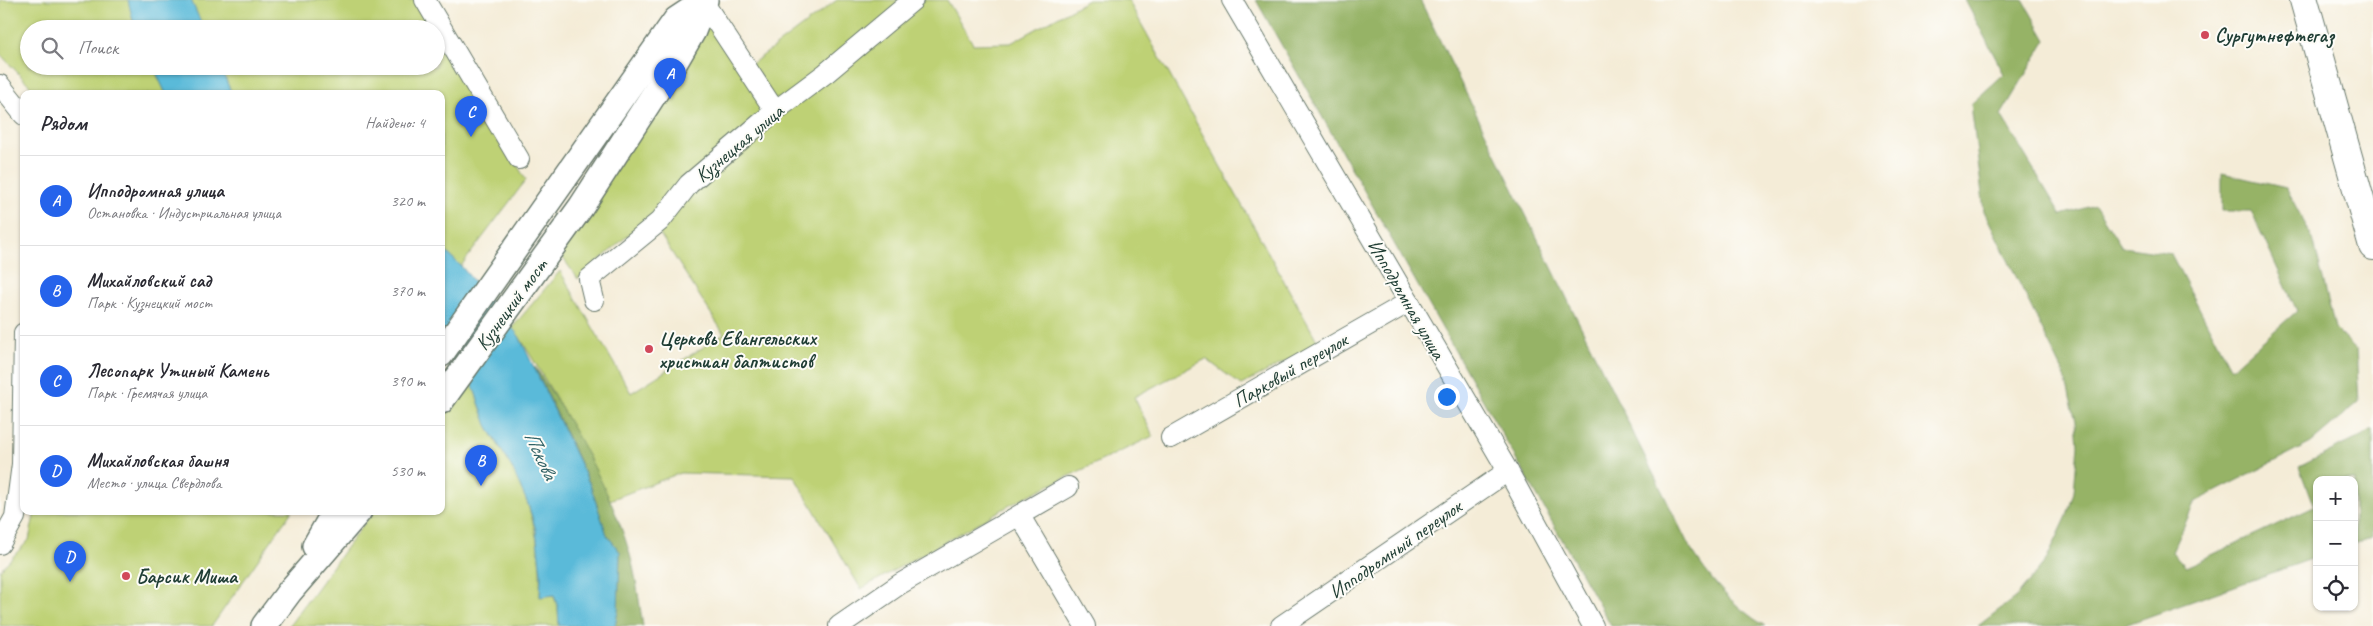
<!DOCTYPE html>
<html lang="ru">
<meta charset="utf-8">
<style>
:root{--surface:#fff;--page:#f2f2f3;--text:#2b2b33;--muted:#7c7c81;--line:#e1e1e2;--accent:#2563eb}
body{margin:0;font-family:Caveat,sans-serif;background:var(--page);color:var(--text)}
.controls{position:absolute;right:15px;bottom:15px;display:grid;overflow:hidden;border-radius:10px;box-shadow:0 1px 4px #0004}
.controls button{width:45px;height:45px;display:grid;place-items:center;padding:0;border:0;border-bottom:1px solid var(--line);background:var(--surface);color:var(--text);font:25px sans-serif}
.you{position:absolute;left:1446px;top:396px;width:18px;height:18px;margin:-12px;border:4px solid #fff;border-radius:50%;background:#1a73e8;box-shadow:0 0 0 8px #1a73e833}
.badge{display:grid;place-items:center;width:32px;height:32px;border-radius:50%;background:var(--accent);color:#fff;font-size:16px;font-weight:700}
.pin{position:absolute;translate:-50% -41px;filter:drop-shadow(0 1px 2px #0008)}
.pin::after{content:'';position:absolute;top:26px;width:18px;height:15px;background:inherit;clip-path:polygon(0 0,100% 0,50% 100%)}
.list{margin:0;padding:0;list-style:none}
h2{display:flex;justify-content:space-between;align-items:center;height:65px;margin:0;padding:0 20px;font-size:21px}
h2 small{font-size:16px;font-weight:400;color:var(--muted)}
.list li{display:grid;grid-template-columns:32px 1fr auto;gap:15px;align-items:center;box-sizing:border-box;height:90px;padding:0 20px;border-top:1px solid var(--line)}
.list b{display:block;font-size:19px;white-space:nowrap}
.list p{margin:0;font-size:16px;white-space:nowrap;color:var(--muted)}
.list em{font-size:16px;font-style:normal;color:var(--muted)}
.icon{flex:none;width:28px;height:28px;fill:none;stroke:currentColor;stroke-width:2;stroke-linecap:round;stroke-linejoin:round}
.map{position:relative;flex:none;width:2373px;height:626px;overflow:hidden}
.search{position:absolute;background:var(--surface);box-shadow:0 1px 4px #0004;left:20px;top:20px;width:425px;height:55px;display:flex;align-items:center;gap:12px;box-sizing:border-box;padding:0 18px;border-radius:28px;color:var(--muted);font-size:19px}
.panel{position:absolute;background:var(--surface);box-shadow:0 1px 4px #0004;left:20px;top:90px;width:425px;height:425px;border-radius:10px}
.map>svg:first-child{display:block}
.green{fill:#bed174;stroke:#6e8754}
.forest{fill:#96b366;stroke:#5a784d}
.water{fill:#5abad9;stroke:#3c7c86}
.lines{fill:none;stroke-linecap:round;stroke-linejoin:round}
.minor-casing{stroke:#6a7a6d;stroke-width:22}
.tertiary-casing{stroke:#6a7a6d;stroke-width:28}
.secondary-casing{stroke:#6a7a6d;stroke-width:30}
.minor{stroke:#fff;stroke-width:20}
.tertiary{stroke:#fff;stroke-width:25}
.secondary{stroke:#fff;stroke-width:28}
.poi-dot{fill:#d1495b;stroke:#fdfcf7;stroke-width:2}
.labels{text-anchor:middle;stroke-width:4;stroke-linejoin:round;paint-order:stroke}
.poi-label{font-size:20px;font-weight:bold;fill:#1f3d34;stroke:#fdfcf7;text-anchor:start}
.street-label{font-size:20px;fill:#1f3d34;stroke:#fdfcf7}
.water-label{font-size:21px;font-style:italic;fill:#316266;stroke:#fdfcf7}
</style>
<div class="map">
<svg width="2373" height="626" viewBox="0 0 2373 626">
<rect width="100%" height="100%" fill="#fdfcf7"/>
<filter id="ink" filterUnits="userSpaceOnUse"><feTurbulence type="fractalNoise" baseFrequency=".02" numOctaves="2"/><feDisplacementMap in="SourceGraphic" scale="10" xChannelSelector="R" yChannelSelector="G"/><feConvolveMatrix kernelMatrix="1 2 1 2 8 2 1 2 1" color-interpolation-filters="sRGB"/></filter>
<filter id="wash" filterUnits="userSpaceOnUse"><feTurbulence type="fractalNoise" baseFrequency=".0096" numOctaves="4" result="noise"/><feDisplacementMap in="SourceGraphic" scale="20" xChannelSelector="R" yChannelSelector="G"/><feGaussianBlur stdDeviation="1.12" result="paint"/><feColorMatrix in="noise" values="0 0 0 0 0 0 0 0 0 0 0 0 0 0 0 0 0 1.4 0 .05"/><feComposite in="paint" operator="in"/></filter>
<g filter="url(#wash)">
<rect width="100%" height="100%" fill="#f4ecd7"/>
<g class="green">
<path d="M0 0H128L135 29H29V66H153L166 94H38L0 54Z"/>
<path d="M191 0H419L436 29H204Z"/>
<path d="M837 0H947L973 44 1011 43 1088 0H1128L1319 344 1241 385 1206 359 1134 397 1153 436 1021 499 861 589 794 476 680 473 610 500 556 398 519 336 511 329 560 271 631 393 724 334 649 217 578 279 560 254 710 23 745 69Z"/>
<path d="M436 29 526 180 461 266 441 247V94H232L220 66H436Z"/>
<path d="M470 377C476 393 480 409 487 424 493 439 504 453 512 467 533 508 542 550 540 596L553 595 558 607 559 626H289L373 511H441V417Z"/>
<path d="M35 511H292L212 626H0V570L29 540Z"/>
</g>
<g class="forest">
<path d="M1256 0H1420L1689 546C1709 579 1732 606 1765 626H1611Z"/>
<path d="M1965 0H2023L2046 40 2001 115 2061 215 2095 205 2122 247 2171 254 2231 369 2297 311 2251 211H2222V173L2286 188 2313 239 2335 328 2356 349 2359 402 2311 443 2195 502 2172 552 2186 567 2314 507 2299 467 2373 430V537L2354 544V480H2317V557L2122 626H1978L2017 596 2047 559 2067 516 2074 492 2078 445 2076 421 2064 374 1984 211 1971 104 2004 74Z"/>
<path d="M535 367C570 419 611 491 629 551 636 575 639 601 643 626H615L618 611 620 552 607 535 590 484Z"/>
</g>
<g class="water">
<path d="M128 0H191L204 29H135Z"/>
<path d="M153 66H220L232 94H166Z"/>
<path d="M441 247 461 266 519 336 590 485 607 535 620 552 618 611 615 626H559L558 607 554 595 540 597 541 574 536 530 528 504 512 468 487 425 470 377 441 353Z"/>
</g>
</g>
<g filter="url(#ink)">
<g class="lines">
<g class="minor-casing">
<g id="minor">
<path d="M425 0 519 159"/>
<path d="M702 0 775 111"/>
<path d="M1232 0 1508 471 1593 626"/>
<path d="M0 85 24 115"/>
<path d="M594 300 589 279 660 221 689 184 775 111 826 73 913 0"/>
<path d="M1171 438 1409 302"/>
<path d="M1020 516 1085 626"/>
<path d="M0 544 15 517 22 464 24 333"/>
<path d="M839 626 900 584 1068 487"/>
<path d="M1281 626 1508 471"/>
</g>
</g>
<g class="tertiary-casing">
<g id="tertiary">
<path d="M441 354 676 20 703 2"/>
<path d="M441 401 581 207 675 62 693 31 705 0"/>
<path d="M315 546 335 511"/>
<path d="M264 626 290 591 359 511"/>
</g>
</g>
<g class="secondary-casing">
<path id="secondary" d="M2304 0 2373 246"/>
</g>
<use href="#minor" class="minor"/>
<use href="#tertiary" class="tertiary"/>
<use href="#secondary" class="secondary"/>
</g>
</g>
<g class="poi-dot">
<circle cx="2205" cy="35" r="5"/>
<circle cx="649" cy="349" r="5"/>
<circle cx="126" cy="576" r="5"/>
</g>
<g class="labels">
<g class="poi-label">
<text x="2215" y="42">Сургутнефтегаз</text>
<text x="659" y="345">Церковь Евангельских<tspan x="659" dy="23">христиан баптистов</tspan></text>
<text x="136" y="583">Барсик Миша</text>
</g>
<g class="street-label">
<text transform="translate(739 143) rotate(-40)" y="7">Кузнецкая улица</text>
<text transform="translate(1407 299) rotate(60)" y="7">Ипподромная улица</text>
<text transform="translate(511 304) rotate(-54)" y="7">Кузнецкий мост</text>
<text transform="translate(1290 370) rotate(-30)" y="7">Парковый переулок</text>
<text transform="translate(1395 549) rotate(-35)" y="7">Ипподромный переулок</text>
</g>
<g class="water-label">
<text transform="translate(541 455) rotate(65)" y="7">Пскова</text>
</g>
</g>
</svg>
<div class="controls">
<button>+</button>
<button>−</button>
<button><svg class="icon" aria-label="locate" viewBox="0 0 24 24"><circle cx="12" cy="12" r="6"/><path d="M12 2v4M12 18v4M2 12h4M18 12h4"/></svg></button>
</div>
<div class="you"></div>
<div class="pin badge" style="left:670px;top:99px">A</div>
<div class="pin badge" style="left:481px;top:486px">B</div>
<div class="pin badge" style="left:471px;top:137px">C</div>
<div class="pin badge" style="left:70px;top:582px">D</div>
<div class="search"><svg class="icon" aria-label="search" viewBox="0 0 24 24"><circle cx="10" cy="10" r="6"/><path d="M15 15l6 6"/></svg>Поиск</div>
<section class="panel">
<h2>Рядом<small>Найдено: 4</small></h2>
<ul class="list">
<li><span class="badge">A</span><div><b>Ипподромная улица</b><p>Остановка · Индустриальная улица</p></div><em>320 m</em></li>
<li><span class="badge">B</span><div><b>Михайловский сад</b><p>Парк · Кузнецкий мост</p></div><em>370 m</em></li>
<li><span class="badge">C</span><div><b>Лесопарк Утиный Камень</b><p>Парк · Гремячая улица</p></div><em>390 m</em></li>
<li><span class="badge">D</span><div><b>Михайловская башня</b><p>Место · улица Свердлова</p></div><em>530 m</em></li>
</ul>
</section>
</div>
